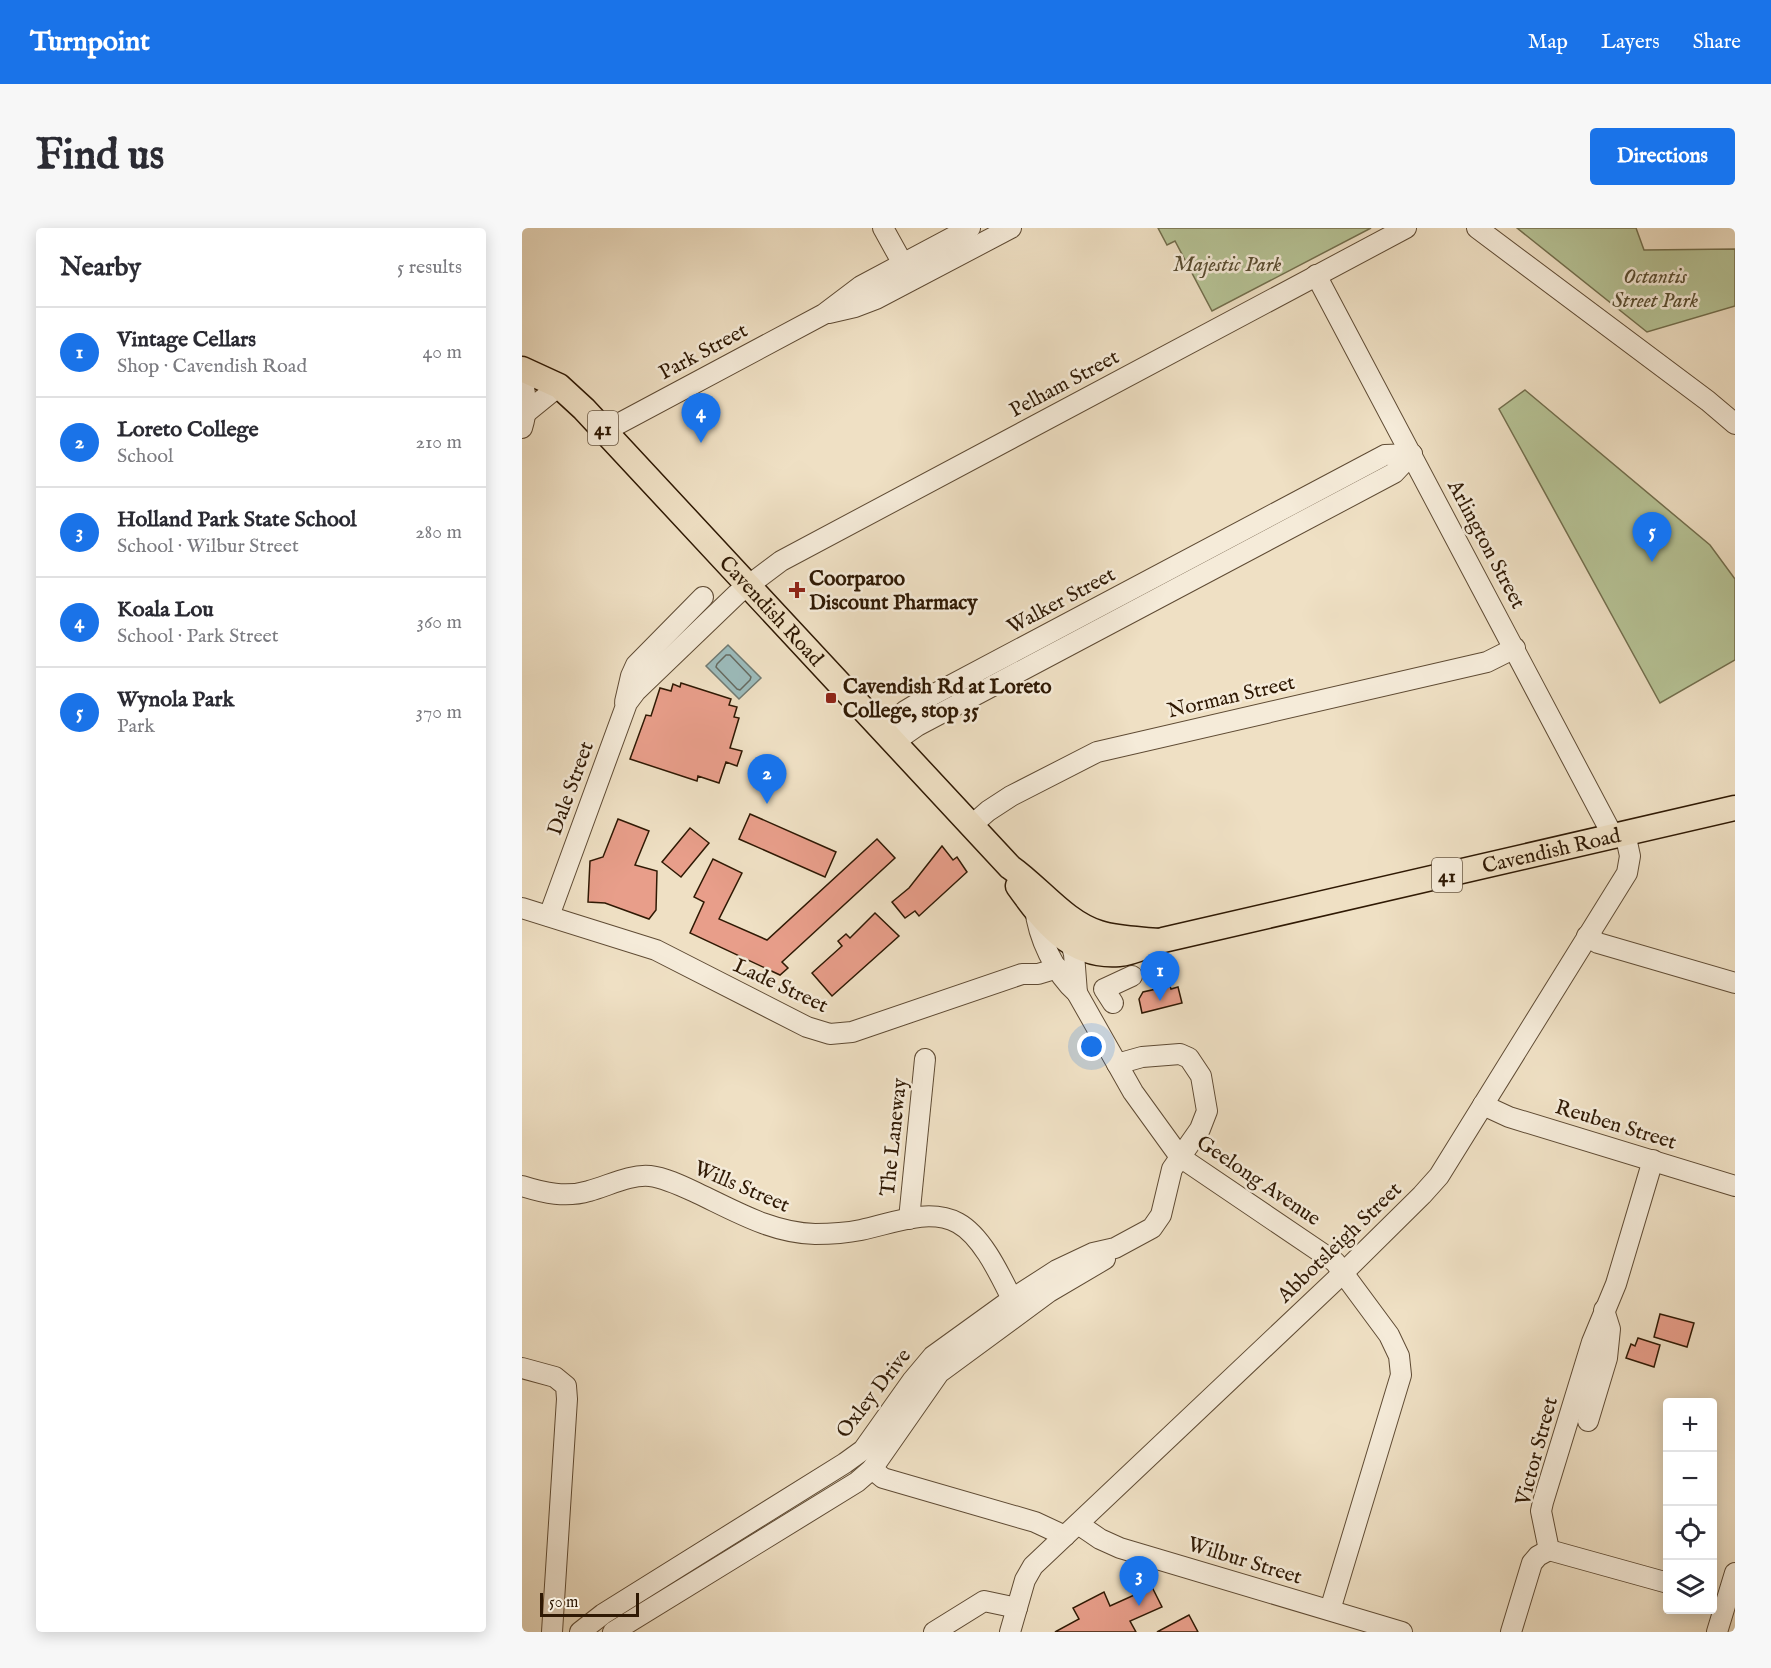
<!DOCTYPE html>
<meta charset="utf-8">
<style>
:root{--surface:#fff;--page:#f7f7f7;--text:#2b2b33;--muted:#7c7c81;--line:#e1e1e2;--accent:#1a73e8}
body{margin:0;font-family:"IM FELL English",serif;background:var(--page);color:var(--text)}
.controls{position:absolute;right:18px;bottom:18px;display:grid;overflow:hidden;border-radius:6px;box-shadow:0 3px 15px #0003}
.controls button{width:54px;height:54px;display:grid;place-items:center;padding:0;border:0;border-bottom:2px solid var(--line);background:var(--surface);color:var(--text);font:30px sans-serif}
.scale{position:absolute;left:18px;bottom:15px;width:99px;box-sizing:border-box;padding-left:6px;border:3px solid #2f1904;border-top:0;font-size:16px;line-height:21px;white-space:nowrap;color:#2f1904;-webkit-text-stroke:4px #f5ebd9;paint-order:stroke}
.you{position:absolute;left:570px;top:819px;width:21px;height:21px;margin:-15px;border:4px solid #fff;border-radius:50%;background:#1a73e8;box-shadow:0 0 0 9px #1a73e833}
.badge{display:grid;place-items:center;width:39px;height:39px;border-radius:50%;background:var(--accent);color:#fff;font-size:20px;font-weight:700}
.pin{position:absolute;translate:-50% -50px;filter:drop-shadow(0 2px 3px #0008)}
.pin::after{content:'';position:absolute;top:32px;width:21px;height:18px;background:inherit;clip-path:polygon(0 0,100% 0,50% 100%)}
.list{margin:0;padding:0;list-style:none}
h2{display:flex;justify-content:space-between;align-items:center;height:78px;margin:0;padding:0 24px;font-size:26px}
h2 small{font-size:20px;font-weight:400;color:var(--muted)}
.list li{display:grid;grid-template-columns:39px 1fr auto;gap:18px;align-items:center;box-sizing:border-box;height:90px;padding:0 24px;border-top:2px solid var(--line)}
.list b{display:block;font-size:22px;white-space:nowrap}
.list p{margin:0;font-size:20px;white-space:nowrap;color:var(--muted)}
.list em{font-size:20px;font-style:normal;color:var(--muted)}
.icon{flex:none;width:33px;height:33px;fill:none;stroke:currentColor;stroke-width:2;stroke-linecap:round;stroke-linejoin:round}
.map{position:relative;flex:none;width:1213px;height:1404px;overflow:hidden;border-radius:6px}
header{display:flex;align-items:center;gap:36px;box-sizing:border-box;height:84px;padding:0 30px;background:var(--accent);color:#fff}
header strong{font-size:28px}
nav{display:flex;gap:33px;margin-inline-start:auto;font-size:21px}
.intro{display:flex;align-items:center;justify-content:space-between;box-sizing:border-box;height:144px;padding:0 36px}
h1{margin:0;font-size:42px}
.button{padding:15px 27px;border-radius:6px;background:var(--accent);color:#fff;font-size:21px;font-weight:700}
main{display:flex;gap:36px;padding:0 36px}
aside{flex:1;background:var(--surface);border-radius:6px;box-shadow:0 3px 15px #0003}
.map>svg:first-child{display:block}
.green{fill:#b6c396;stroke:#726e4d;stroke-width:1.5}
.water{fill:#9cbbbb;stroke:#707a72;stroke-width:1.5}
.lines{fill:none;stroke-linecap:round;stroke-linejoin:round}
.shore{stroke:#666a60;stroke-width:1.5}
.building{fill:#e89e8a;stroke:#2f1904;stroke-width:1.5}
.minor-casing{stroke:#5f4b34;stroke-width:22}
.major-casing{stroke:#2f1904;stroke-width:27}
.minor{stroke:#f5ebd9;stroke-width:20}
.major{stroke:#efe0c4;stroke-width:24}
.poi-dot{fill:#8f2418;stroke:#f5ebd9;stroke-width:2}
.labels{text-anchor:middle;stroke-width:5;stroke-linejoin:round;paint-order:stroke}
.shield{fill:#f5ebd9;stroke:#6a5844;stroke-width:1.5}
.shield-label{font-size:20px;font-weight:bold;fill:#2f1904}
.park-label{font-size:21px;font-style:italic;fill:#584c30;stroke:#f5ebd9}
.street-label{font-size:21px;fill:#2f1904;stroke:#f5ebd9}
.poi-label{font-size:21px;font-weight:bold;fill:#2f1904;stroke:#f5ebd9;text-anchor:start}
</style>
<header>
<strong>Turnpoint</strong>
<nav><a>Map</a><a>Layers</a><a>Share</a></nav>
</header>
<div class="intro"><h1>Find us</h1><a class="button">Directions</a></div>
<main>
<aside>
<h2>Nearby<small>5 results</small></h2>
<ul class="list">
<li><span class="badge">1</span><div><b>Vintage Cellars</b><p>Shop · Cavendish Road</p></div><em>40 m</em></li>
<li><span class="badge">2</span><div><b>Loreto College</b><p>School</p></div><em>210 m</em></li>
<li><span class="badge">3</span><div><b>Holland Park State School</b><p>School · Wilbur Street</p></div><em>280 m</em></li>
<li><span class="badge">4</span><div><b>Koala Lou</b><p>School · Park Street</p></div><em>360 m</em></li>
<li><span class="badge">5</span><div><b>Wynola Park</b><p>Park</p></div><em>370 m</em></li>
</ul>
</aside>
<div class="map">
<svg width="1213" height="1404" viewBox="0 0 1213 1404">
<rect width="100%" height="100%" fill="#efe0c4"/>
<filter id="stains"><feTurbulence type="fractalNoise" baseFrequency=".00333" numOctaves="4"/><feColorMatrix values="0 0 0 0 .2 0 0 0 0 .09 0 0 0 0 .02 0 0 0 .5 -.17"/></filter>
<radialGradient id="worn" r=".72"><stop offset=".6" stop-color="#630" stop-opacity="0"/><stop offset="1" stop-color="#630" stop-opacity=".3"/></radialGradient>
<g class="green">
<path d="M636 0H849L690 83 653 13 645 17Z"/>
<path d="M995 0H1114L1122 22 1213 21V78L1125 104Z"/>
<path d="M1003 162 1188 317 1213 351V432L1138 475 977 181Z"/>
</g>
<path class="water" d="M206 417 239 450 217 471 184 438Z"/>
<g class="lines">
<path class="shore" d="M204 427H208L229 449 228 452 218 462 215 461 194 439 195 436Z"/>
</g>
<g class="building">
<path d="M159 455 209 471 207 477 215 479 212 489 217 490 208 520 220 523 215 538 204 534 197 555 176 548 175 553 108 531 124 487 129 488 138 460 149 463 151 456 158 459Z"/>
<path d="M228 586 314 624 303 649 217 611Z"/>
<path d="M96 591 127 603 113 637 135 643 134 682 127 691 83 675 66 674 68 633 81 629Z"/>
<path d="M168 600 187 615 159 649 140 634Z"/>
<path d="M355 611 373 630 260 734 266 740 258 747 168 705 182 674 172 669 191 631 220 645 197 691 245 712Z"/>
<path d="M420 618 431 632 435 629 445 644 397 688 393 683 383 690 370 674 387 660Z"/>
<path d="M353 685 377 708 310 768 290 745 320 718 316 713 324 706 328 710Z"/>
<path d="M648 758 649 761 656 759 660 775 620 785 617 771 621 764Z"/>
<path d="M1138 1086 1172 1095 1165 1119 1132 1109Z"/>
<path d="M1116 1110 1138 1117 1132 1139 1104 1130 1109 1116 1113 1118Z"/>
<path d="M630 1359 640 1379 608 1393 614 1404H533L557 1391 551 1380 582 1364 588 1378Z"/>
<path d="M667 1387 676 1404H635Z"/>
</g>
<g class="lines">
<g class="minor-casing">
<g id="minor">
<path d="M361 0 381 36"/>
<path d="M955 0 1186 173 1213 196"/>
<path d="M794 47 1091 608"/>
<path d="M307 85 333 79 354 71 489 0"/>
<path d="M0 150C4 168 6 181 0 200"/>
<path d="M5 184 37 158"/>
<path d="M83 203 302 86 339 58 448 0"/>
<path d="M103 474 109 448 114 437 181 369"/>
<path d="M361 502 383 483 403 471 863 227 890 226"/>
<path d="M372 514 395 498 872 245 890 226"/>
<path d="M450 597 466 583 489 568 575 524 965 434 993 420"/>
<path d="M0 680 134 722 285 799 308 806 330 804 500 746H516L536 740"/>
<path d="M513 680C516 709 533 746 555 765L611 864 658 929 813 1034 867 1107 877 1128 879 1147 808 1382"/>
<path d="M27 688 105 475 114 463 215 366 259 333 884 0"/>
<path d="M546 705 552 726 555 765"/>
<path d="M1065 708 1076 715 1213 755"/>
<path d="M591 775 582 761 610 748"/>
<path d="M961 877 987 889 1213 958"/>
<path d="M0 958C22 965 44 970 67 963 86 958 108 946 128 948 144 950 160 958 175 965 213 983 250 1005 293 1006 308 1006 324 1005 339 1002 369 996 406 979 436 995 460 1008 478 1047 490 1071"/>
<path d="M387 991 403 831"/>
<path d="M0 1140 33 1149 44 1158 45 1171 30 1404"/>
<path d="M1066 1193 1085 1130 1088 1101 1082 1082"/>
<path d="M350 1241 361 1250 513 1294 543 1308"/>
<path d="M556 1296 578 1311 598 1320 880 1404"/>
<path d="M1027 1322 1019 1283 1021 1274 1070 1114 1094 1056 1131 932"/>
<path d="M1027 1322 1146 1355"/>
<path d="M58 1404 81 1386 323 1235 341 1222 390 1153 411 1128 490 1071 535 1042 571 1025 593 1020 630 1000 639 987 650 941 678 901 685 883 679 848 667 830 658 826 620 829 595 836"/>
<path d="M91 1404 335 1254 350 1241 417 1145 527 1064 583 1031"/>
<path d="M412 1404 462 1373 495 1380"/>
<path d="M488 1404 503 1352 511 1338 821 1045 900 967 917 948 1105 645 1108 628 1103 605"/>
<path d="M989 1404 1010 1335 1016 1328 1027 1322"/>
<path d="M1195 1404 1213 1345"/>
</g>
</g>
<g class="major-casing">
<g id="major">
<path id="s1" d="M0 141 37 158 62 181 488 639C518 660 542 694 577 705 596 711 617 711 636 713"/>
<path id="s2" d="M496 658C521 693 549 730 597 726 613 725 626 716 641 712L1213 580"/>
</g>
</g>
<use href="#minor" class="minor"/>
<use href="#major" class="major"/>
</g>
<g class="poi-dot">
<path d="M272 353h6v6h6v6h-6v6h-6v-6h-6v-6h6z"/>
<rect x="303" y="464" width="12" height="12" rx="3"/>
</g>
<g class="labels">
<g class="shield">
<rect x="66" y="183" width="30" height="34" rx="4.5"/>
<rect x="910" y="630" width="30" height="34" rx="4.5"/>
</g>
<g class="shield-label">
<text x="81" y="207">41</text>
<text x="925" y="654">41</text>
</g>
<g class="park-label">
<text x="705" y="43">Majestic Park</text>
<text x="1133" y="55">Octantis<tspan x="1133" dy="24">Street Park</tspan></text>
</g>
<g class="street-label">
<text transform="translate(181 123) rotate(-28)" y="7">Park Street</text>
<text transform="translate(542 155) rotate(-28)" y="7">Pelham Street</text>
<text transform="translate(965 316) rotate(62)" y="7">Arlington Street</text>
<text transform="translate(539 372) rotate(-28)" y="7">Walker Street</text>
<text dy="7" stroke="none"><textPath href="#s1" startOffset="350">Cavendish Road</textPath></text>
<text transform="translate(709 468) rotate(-13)" y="7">Norman Street</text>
<text transform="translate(48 560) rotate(-70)" y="7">Dale Street</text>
<text dy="7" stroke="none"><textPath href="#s2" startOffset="573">Cavendish Road</textPath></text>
<text transform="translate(259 757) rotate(25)" y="7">Lade Street</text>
<text transform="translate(1094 896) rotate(17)" y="7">Reuben Street</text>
<text transform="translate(371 909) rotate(-84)" y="7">The Laneway</text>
<text transform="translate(737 952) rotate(34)" y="7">Geelong Avenue</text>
<text transform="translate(220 958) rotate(23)" y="7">Wills Street</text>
<text transform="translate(817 1014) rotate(-44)" y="7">Abbotsleigh Street</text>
<text transform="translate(351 1165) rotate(-52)" y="7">Oxley Drive</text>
<text transform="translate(1014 1223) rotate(-75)" y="7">Victor Street</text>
<text transform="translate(723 1332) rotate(17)" y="7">Wilbur Street</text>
</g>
<g class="poi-label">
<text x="287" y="357">Coorparoo<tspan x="287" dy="24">Discount Pharmacy</tspan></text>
<text x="321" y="465">Cavendish Rd at Loreto<tspan x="321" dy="24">College, stop 35</tspan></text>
</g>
</g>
<rect width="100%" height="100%" filter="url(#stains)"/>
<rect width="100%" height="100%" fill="url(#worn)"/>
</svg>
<div class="controls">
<button>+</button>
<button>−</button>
<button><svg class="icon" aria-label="locate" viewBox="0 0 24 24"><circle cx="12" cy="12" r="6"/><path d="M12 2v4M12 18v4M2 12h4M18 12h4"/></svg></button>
<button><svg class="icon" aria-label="layers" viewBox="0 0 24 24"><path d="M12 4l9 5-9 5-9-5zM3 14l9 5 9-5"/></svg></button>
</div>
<div class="scale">50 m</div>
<div class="you"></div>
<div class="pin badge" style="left:638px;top:773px">1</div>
<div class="pin badge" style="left:245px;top:576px">2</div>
<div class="pin badge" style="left:617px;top:1378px">3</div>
<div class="pin badge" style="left:179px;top:215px">4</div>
<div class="pin badge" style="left:1130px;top:334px">5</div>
</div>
</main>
